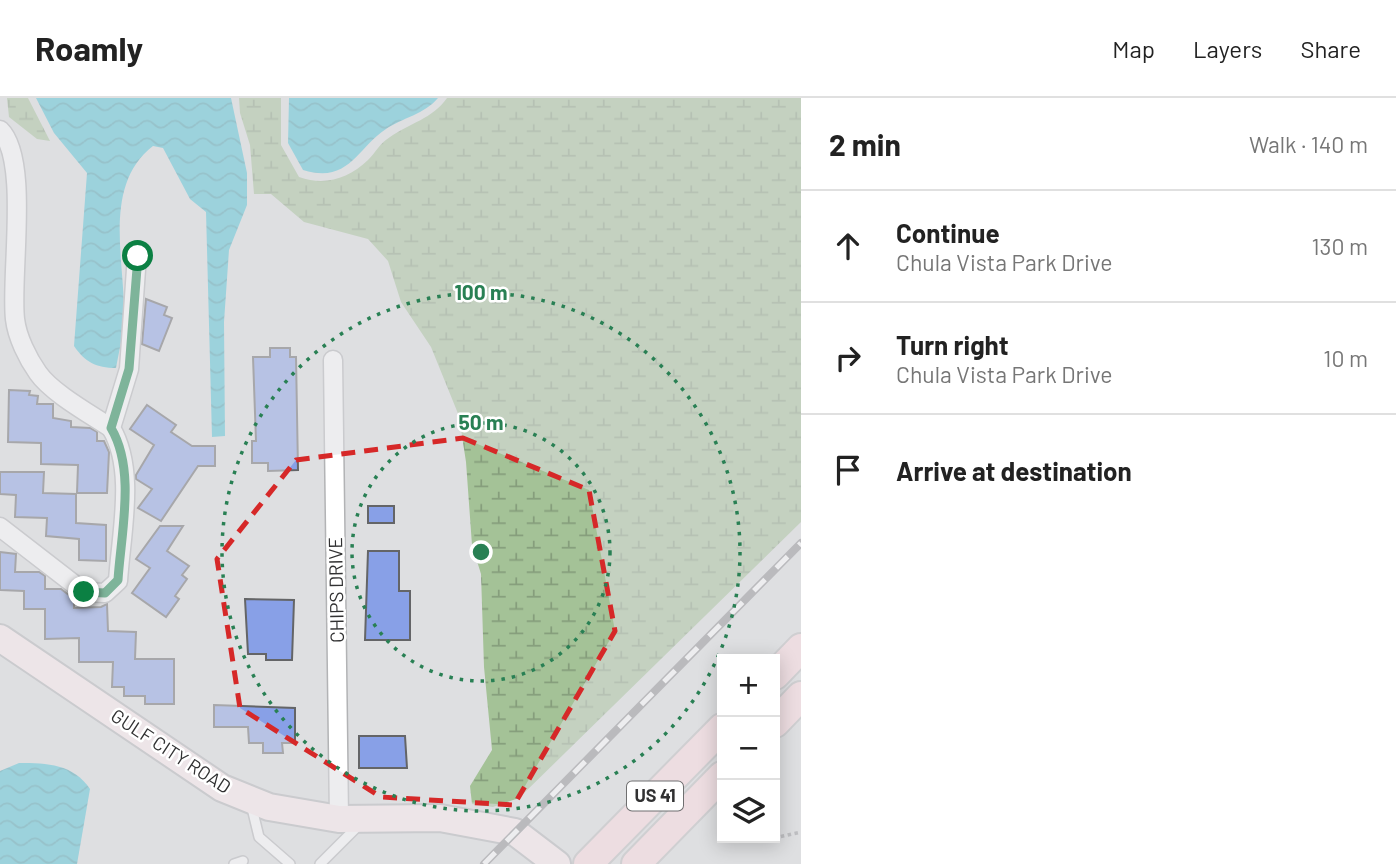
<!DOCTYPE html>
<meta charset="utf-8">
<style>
:root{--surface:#fff;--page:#f6f6f6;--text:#222;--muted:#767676;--line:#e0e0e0}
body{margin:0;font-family:Barlow,sans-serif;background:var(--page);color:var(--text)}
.controls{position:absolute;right:21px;bottom:21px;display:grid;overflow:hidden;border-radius:0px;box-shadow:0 4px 18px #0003}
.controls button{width:63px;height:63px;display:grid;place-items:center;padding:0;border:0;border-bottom:2px solid var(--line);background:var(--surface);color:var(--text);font:35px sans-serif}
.stop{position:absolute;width:21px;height:21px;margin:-16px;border:5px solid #0b8043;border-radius:50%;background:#fff}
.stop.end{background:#0b8043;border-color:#fff;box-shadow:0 2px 7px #0008}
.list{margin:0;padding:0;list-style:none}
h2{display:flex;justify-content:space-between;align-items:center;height:91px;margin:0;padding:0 28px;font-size:30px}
h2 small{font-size:23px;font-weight:400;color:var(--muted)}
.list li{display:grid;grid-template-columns:46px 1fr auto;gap:21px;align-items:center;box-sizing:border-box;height:112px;padding:0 28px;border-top:2px solid var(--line)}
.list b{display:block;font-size:26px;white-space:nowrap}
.list p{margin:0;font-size:23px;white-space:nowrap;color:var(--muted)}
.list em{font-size:23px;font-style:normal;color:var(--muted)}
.icon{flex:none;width:38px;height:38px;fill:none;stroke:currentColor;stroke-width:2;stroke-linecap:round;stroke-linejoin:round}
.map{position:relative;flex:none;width:801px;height:766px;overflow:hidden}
header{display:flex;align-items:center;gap:42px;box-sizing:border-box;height:98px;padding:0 35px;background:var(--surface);border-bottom:2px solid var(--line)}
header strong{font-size:33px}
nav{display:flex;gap:38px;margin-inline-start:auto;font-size:24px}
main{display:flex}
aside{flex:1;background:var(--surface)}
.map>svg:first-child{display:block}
.wetland{fill:url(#wetland-marsh)}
.water{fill:url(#water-waves)}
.building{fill:#88a0e7;stroke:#646567;stroke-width:2}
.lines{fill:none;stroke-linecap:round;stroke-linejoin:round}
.lane-casing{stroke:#b2b3b5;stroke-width:12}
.street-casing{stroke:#b2b3b5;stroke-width:21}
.secondary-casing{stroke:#b2b3b5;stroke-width:30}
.primary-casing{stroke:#bdbdbd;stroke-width:32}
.path{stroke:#98999b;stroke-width:3.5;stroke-dasharray:3.5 3.5;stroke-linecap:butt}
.lane{stroke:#fff;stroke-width:9}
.street{stroke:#fff;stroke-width:18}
.secondary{stroke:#ffedf0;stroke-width:26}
.primary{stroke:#ffdbe0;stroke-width:28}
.rail-casing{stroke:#8f8f91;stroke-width:8}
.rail{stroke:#fff;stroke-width:5;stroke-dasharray:16;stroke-linecap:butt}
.route{stroke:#0b8043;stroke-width:9}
.marked{fill:none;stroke:#d62828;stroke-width:5;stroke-dasharray:14 9;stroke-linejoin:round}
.ring{fill:none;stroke:#298054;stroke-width:3.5;stroke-dasharray:3.5 7}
.labels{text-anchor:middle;stroke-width:5;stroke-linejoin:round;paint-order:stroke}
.shield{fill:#fff;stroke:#6f6f70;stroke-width:2}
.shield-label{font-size:18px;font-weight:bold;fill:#313132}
.street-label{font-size:19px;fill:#313132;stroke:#fff}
.centre{fill:#298054;stroke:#fff;stroke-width:3.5}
.ring-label{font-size:21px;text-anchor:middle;font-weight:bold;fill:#298054;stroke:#fff;stroke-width:5;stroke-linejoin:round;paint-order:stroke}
</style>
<header>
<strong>Roamly</strong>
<nav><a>Map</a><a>Layers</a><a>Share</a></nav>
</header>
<main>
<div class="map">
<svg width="801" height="766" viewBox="0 0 801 766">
<defs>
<pattern id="wetland-marsh" width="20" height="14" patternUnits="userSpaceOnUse" patternTransform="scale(1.75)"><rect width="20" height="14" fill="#a4c297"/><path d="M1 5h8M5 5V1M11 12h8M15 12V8" fill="none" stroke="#869e7c"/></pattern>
<pattern id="water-waves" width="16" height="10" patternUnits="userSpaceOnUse" patternTransform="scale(1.75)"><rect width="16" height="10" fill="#4dc4d6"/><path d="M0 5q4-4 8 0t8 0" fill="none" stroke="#41a0ae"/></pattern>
</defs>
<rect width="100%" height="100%" fill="#dedfe1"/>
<g class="wetland">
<path d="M7 0H28L50 43 37 41 9 19Z"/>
<path d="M239 0H281V47L299 79C325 88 348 81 368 62 376 54 380 45 390 39 410 25 432 21 447 0H801V424L519 700 493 709 472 706 470 688 492 652 484 569 481 476 472 447 466 364 459 318 431 249 401 204 388 163 368 141 304 124 271 96H254L250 47 240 15Z"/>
</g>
<g class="water">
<path d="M36 0H231L247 75V107L229 152 224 224 225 338 212 339 206 114 190 101 163 50 153 48C101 88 126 166 124 222 123 237 119 254 116 270 96 270 85 264 74 248L87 75 54 35Z"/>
<path d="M289 0H438C425 16 402 20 386 31 356 51 349 86 303 72L288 45Z"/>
<path d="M19 665C48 665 73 666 90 691L77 766H0V673Z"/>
</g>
<g class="building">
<path d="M146 201 167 209 164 217 172 220 159 253 142 246Z"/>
<path d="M270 250H290V259H296L298 372 268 373V365H252V343H256L253 259H270Z"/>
<path d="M9 292 30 293 29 297 38 298 37 306H53V320L71 323V329L90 330 97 334V343H104L109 354 107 395H77L78 367 41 366V345L8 344Z"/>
<path d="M147 307 176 327 171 334 192 348H215V368H198L161 423 138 410 152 391 136 381V377L154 347 130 331Z"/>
<path d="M0 374H44L43 395 76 396V425L106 427V463L79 462V441L46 438 47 420 15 419 16 397 0 396Z"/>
<rect x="368" y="408" width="26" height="17"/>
<path d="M160 428H183L167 453 189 468 182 477 187 481 175 498 179 501 166 519 132 495 150 470 136 461Z"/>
<path d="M368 453H399V493H410V542H365Z"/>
<path d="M0 454 16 456 15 474H39L45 478V491H61L74 501V510L101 509 107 506 108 533 136 534 135 561H174V606H145V598H124V589H112L113 564H79V540L45 541V511H24V493L0 492Z"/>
<path d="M245 501 294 502 292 562H266V556H248Z"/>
<path d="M214 607 295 610V645H282L283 655H263V645H249L248 629H214Z"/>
<path d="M359 638H405L407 670H359Z"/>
</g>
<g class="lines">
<g class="lane-casing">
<g id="lane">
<path d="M251 706 259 739 290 766"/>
<path d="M234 766 243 763"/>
<path d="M320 766 359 727"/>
</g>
</g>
<g class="street-casing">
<g id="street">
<path d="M0 32C30 61 10 178 15 221 17 239 28 261 38 275 52 295 90 316 111 330"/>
<path d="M333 262 339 721"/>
<path d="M0 429 84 494 105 495 118 483C121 435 136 372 111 330L129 271 137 157"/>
</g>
</g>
<g class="secondary-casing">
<path id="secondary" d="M0 540 222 690 269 709 339 721 440 720 515 734 557 766"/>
</g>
<g class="primary-casing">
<g id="primary">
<path d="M775 577 801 550"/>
<path d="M775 625 801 598"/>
<path d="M588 766 722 630"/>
<path d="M636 766 722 678"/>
</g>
</g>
<path class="path" d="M774 740 801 734"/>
<use href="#lane" class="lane"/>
<use href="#street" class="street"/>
<use href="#secondary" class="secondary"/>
<use href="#primary" class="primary"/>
<g class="rail-casing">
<path id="rail" d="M484 766 801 445"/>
</g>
<use href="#rail" class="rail"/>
</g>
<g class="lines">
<path class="route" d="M84 494 105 495 118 482C121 435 136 372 111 330L129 271 138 158"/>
</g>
<path d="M0 0H801V766H0ZM463 340 589 392 615 533 514 707 381 699 240 610 217 461 296 362Z" fill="#dedfe1" fill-opacity=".55" fill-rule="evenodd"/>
<path class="marked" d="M463 340 589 392 615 533 514 707 381 699 240 610 217 461 296 362Z"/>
<g class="ring">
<circle cx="481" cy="454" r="129"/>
<circle cx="481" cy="454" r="259"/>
</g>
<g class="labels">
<rect class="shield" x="627" y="683.5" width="56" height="29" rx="5"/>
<g class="shield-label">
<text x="655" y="704">US 41</text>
</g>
<g class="street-label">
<text transform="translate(336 492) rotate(-91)" y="7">CHIPS DRIVE</text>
<text transform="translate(171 653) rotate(33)" y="7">GULF CITY ROAD</text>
</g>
</g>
<circle cx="481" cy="454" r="10" class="centre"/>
<g class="ring-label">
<text x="481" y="202">100 m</text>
<text x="481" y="332">50 m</text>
</g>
</svg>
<div class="controls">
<button>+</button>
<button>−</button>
<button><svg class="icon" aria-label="layers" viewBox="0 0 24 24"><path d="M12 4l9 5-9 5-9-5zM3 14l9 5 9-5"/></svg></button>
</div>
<div class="stop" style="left:138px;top:158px"></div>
<div class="stop end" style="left:84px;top:494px"></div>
</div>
<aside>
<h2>2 min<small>Walk · 140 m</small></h2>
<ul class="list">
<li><svg class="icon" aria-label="ahead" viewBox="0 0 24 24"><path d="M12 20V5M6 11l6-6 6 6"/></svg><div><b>Continue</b><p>Chula Vista Park Drive</p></div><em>130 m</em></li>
<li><svg class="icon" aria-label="right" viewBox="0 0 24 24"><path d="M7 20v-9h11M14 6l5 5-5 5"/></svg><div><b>Turn right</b><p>Chula Vista Park Drive</p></div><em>10 m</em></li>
<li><svg class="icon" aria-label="arrive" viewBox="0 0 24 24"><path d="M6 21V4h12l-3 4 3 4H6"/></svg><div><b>Arrive at destination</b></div></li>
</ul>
</aside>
</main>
